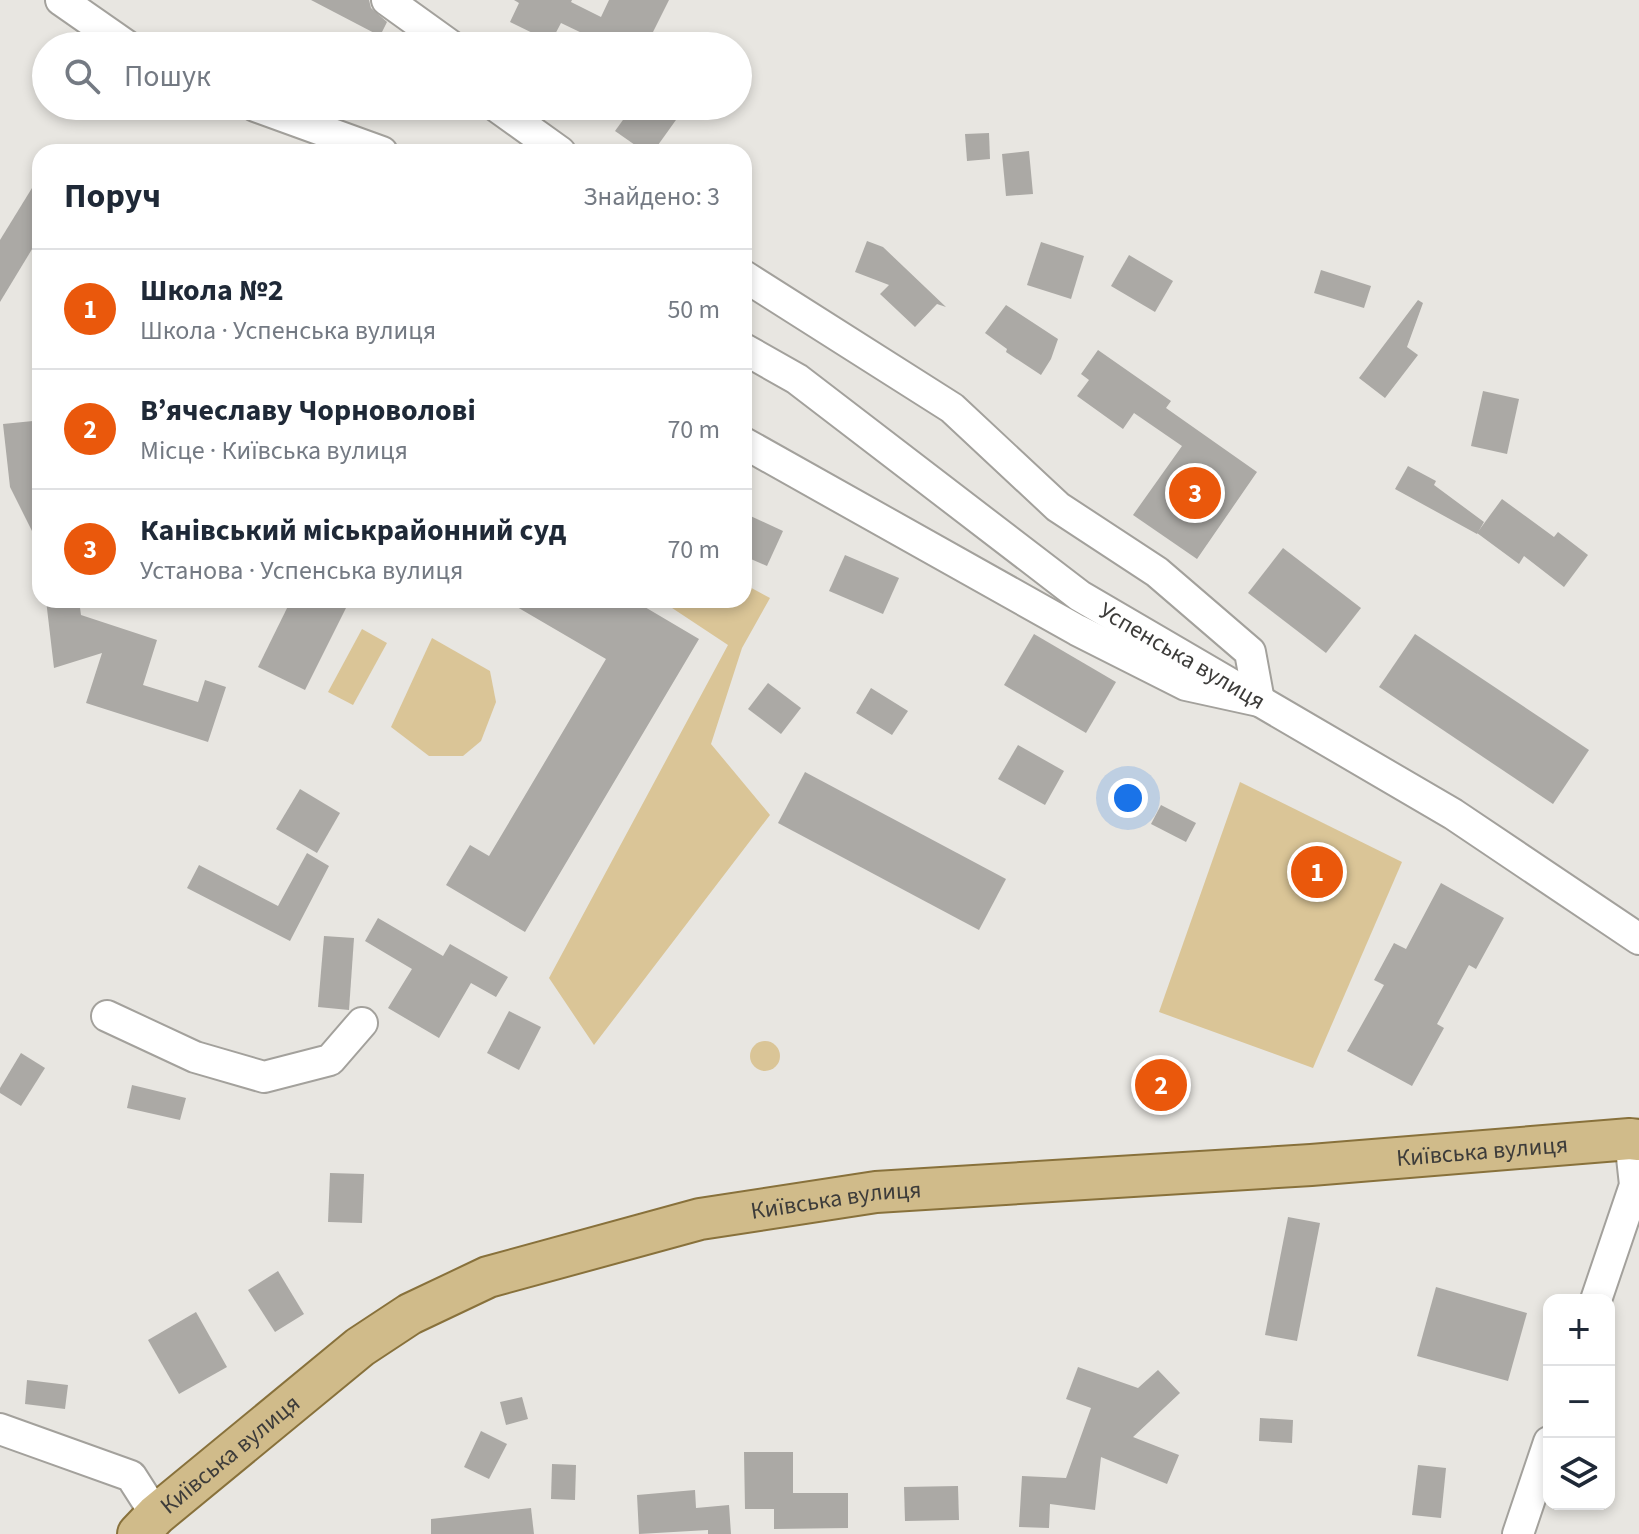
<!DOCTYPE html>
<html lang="uk">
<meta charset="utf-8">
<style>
:root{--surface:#fff;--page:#f6f6f7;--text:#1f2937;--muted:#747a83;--line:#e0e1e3;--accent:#ea580c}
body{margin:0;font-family:"Source Sans 3",sans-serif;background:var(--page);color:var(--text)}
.controls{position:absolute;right:24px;bottom:24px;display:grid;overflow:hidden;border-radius:16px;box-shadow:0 4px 12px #0003}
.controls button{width:72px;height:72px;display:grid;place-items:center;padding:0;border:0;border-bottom:2px solid var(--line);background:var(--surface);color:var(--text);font:40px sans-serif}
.you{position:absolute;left:1128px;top:798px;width:28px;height:28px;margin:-20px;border:6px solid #fff;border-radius:50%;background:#1a73e8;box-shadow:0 0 0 12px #1a73e833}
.badge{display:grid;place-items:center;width:52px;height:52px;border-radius:50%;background:var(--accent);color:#fff;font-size:26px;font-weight:700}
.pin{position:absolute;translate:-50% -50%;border:4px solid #fff;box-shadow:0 2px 8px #0006}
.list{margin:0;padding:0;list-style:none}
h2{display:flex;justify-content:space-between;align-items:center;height:104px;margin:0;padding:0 32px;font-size:34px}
h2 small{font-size:26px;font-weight:400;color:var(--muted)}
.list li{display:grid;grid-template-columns:52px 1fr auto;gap:24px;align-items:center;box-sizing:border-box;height:120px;padding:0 32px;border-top:2px solid var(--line)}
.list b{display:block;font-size:30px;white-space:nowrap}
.list p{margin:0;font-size:26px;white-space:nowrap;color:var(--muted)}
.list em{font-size:26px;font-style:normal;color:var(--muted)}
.icon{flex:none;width:44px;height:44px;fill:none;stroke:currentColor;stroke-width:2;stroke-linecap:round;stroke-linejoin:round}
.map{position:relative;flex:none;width:1639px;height:1534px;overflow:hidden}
.search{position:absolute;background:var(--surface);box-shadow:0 4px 12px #0003;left:32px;top:32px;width:720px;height:88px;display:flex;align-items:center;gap:20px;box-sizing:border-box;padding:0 28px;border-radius:44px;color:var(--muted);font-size:30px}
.panel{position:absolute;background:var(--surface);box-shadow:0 4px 12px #0003;left:32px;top:144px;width:720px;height:464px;border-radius:24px}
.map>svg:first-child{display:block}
.green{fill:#dac597}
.building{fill:#aba9a5}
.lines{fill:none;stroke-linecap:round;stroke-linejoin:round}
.minor-casing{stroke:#a3a19c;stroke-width:34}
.major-casing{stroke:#88713b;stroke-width:44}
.minor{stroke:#fff;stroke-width:30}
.major{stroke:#d0bb8a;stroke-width:40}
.labels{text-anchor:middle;stroke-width:7;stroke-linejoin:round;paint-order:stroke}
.street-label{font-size:24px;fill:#3d3c3a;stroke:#fff}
</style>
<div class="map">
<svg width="1639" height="1534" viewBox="0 0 1639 1534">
<rect width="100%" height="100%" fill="#e8e6e1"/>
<g class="green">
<path d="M744 584 770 598 742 648 711 744 770 815 594 1045 549 978 728 645 660 600H744Z"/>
<path d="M362 629 387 643 353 705 328 692Z"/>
<path d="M432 638 490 671 496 702 481 741 463 756H429L391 727Z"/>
<path d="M1240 782 1402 862 1313 1068 1159 1012Z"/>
<circle cx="765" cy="1056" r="15"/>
</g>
<g class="building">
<path d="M311 0H369L371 8 387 22 380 36Z"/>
<path d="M514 0H572L571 2 601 17 609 0H669L646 46H609L561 23 551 42 510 22 519 3Z"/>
<path d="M633 106H686L653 152H645L615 131Z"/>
<path d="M989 133 990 159 967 161 965 134Z"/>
<path d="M1029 151 1033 194 1006 196 1002 154Z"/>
<path d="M40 175V236L0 302V240Z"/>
<path d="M867 241 883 247 946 307 937 304 915 327 880 294 889 285 855 272Z"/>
<path d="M1041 242 1084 256 1071 299 1027 285Z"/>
<path d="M1129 255 1173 281 1155 312 1111 286Z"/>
<path d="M1321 270 1371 286 1364 308 1314 293Z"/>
<path d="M1418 300 1423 303 1407 347 1418 355 1385 398 1359 378Z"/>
<path d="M1006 305 1058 339 1051 359 1041 375 1006 352 1007 349 985 333Z"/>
<path d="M1098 350 1171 401 1166 408 1257 472 1197 559 1133 515 1182 446 1134 413 1123 429 1077 396 1089 380 1081 374Z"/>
<path d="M1483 391 1519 399 1507 454 1471 446Z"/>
<path d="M33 421 37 473 40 479V547L10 487 3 424Z"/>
<path d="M1408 466 1436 481 1434 485 1484 522 1477 534 1395 489Z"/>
<path d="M1502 499 1554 537 1558 532 1588 555 1564 587 1524 556 1519 564 1477 533Z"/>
<path d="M744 513 783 531 767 566 744 556Z"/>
<path d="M1283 548 1361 608 1326 653 1248 593Z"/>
<path d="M845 555 899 578 883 614 829 591Z"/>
<path d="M46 600H79L81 615 157 640 143 685 198 702 205 680 226 687 208 742 86 703 102 653 54 668Z"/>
<path d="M291 600H350L305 690 258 667Z"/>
<path d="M505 600H633L699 639 525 932 446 885 470 845 489 856 606 659Z"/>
<path d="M1034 634 1116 682 1086 733 1004 685Z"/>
<path d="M1415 634 1589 750 1553 804 1379 687Z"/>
<path d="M768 683 801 708 781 734 748 709Z"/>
<path d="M871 688 908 711 892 735 856 713Z"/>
<path d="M1018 745 1064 771 1045 805 998 779Z"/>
<path d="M805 772 1006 879 979 930 778 823Z"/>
<path d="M300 789 340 813 317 853 276 829Z"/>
<path d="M1161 805 1196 823 1186 842 1151 824Z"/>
<path d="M307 853 329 866 290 941 187 888 199 865 278 906Z"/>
<path d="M1441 883 1504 918 1476 969 1469 965 1437 1024 1444 1028 1412 1086 1347 1051 1384 985 1374 980 1394 943 1406 949Z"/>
<path d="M378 918 443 956 450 944 508 977 496 997 471 983 439 1038 388 1008 412 969 365 941Z"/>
<path d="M324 936 354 938 349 1010 318 1007Z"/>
<path d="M509 1011 541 1027 519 1070 487 1053Z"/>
<path d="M21 1053 45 1068 21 1106 0 1093V1088Z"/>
<path d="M132 1085 186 1098 180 1120 127 1108Z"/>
<path d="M330 1173 364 1174 362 1223 328 1222Z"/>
<path d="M1288 1217 1320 1223 1297 1341 1265 1335Z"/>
<path d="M278 1271 304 1314 275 1332 248 1290Z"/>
<path d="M1436 1287 1527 1313 1508 1381 1417 1356Z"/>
<path d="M196 1312 227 1367 179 1394 148 1340Z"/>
<path d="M1078 1367 1138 1388 1158 1370 1180 1393 1133 1437 1179 1455 1167 1484 1101 1457 1095 1510 1050 1504 1049 1528 1019 1527 1022 1476 1066 1478 1091 1408 1066 1399Z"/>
<path d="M27 1380 68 1385 65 1409 25 1404Z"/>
<path d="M522 1397 528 1419 506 1425 500 1402Z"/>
<path d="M1260 1418 1293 1420 1292 1443 1259 1441Z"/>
<path d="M481 1431 507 1444 489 1479 464 1467Z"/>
<path d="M744 1452H793V1493H848V1528L774 1529V1509H745Z"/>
<path d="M552 1464 576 1465 575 1500 551 1499Z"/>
<path d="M1418 1465 1446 1468 1441 1518 1412 1515Z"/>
<path d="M958 1486 959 1520 905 1521 904 1487Z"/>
<path d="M695 1490 696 1508 729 1505 731 1534H708V1530L639 1534 637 1495Z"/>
<path d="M531 1508 534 1534H431V1519Z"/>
</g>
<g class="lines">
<g class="minor-casing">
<g id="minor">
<path d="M61 0 127 46"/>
<path d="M387 0 451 46"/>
<path d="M255 106 382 152"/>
<path d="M496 106 560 152"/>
<path d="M744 276 952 408 1058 507 1157 572 1250 652 1259 701 1186 685 1077 630 744 443"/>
<path id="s1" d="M744 349 797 379 1080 596 1453 814 1639 939"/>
<path d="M107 1016 195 1057 264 1077 330 1060 362 1023"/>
<path d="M1596 1300 1635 1185 1630 1139"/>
<path d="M0 1429 131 1476 156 1515"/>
<path d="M1518 1534 1549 1442"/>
</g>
</g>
<g class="major-casing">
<g id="major">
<path id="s2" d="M138 1534 156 1515 360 1347 410 1314 488 1277 700 1219 876 1192 1311 1165 1630 1139 1639 1140"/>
</g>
</g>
<use href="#minor" class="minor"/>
<use href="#major" class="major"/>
</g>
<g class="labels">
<g class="street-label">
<text dy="8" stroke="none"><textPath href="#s1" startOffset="536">Успенська вулиця</textPath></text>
<text dy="8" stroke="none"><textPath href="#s2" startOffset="1442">Київська вулиця</textPath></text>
<text dy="8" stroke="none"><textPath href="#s2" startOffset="794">Київська вулиця</textPath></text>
<text dy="8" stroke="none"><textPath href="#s2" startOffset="122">Київська вулиця</textPath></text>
</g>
</g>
</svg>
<div class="controls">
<button>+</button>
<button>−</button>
<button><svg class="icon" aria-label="layers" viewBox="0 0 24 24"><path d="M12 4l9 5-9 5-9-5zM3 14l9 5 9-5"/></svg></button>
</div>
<div class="you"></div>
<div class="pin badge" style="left:1317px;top:872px">1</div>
<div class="pin badge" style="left:1161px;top:1085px">2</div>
<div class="pin badge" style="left:1195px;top:493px">3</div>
<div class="search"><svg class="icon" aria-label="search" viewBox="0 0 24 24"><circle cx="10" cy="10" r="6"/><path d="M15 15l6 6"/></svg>Пошук</div>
<section class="panel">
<h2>Поруч<small>Знайдено: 3</small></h2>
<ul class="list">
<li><span class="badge">1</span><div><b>Школа №2</b><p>Школа · Успенська вулиця</p></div><em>50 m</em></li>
<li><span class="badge">2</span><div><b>В’ячеславу Чорноволові</b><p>Місце · Київська вулиця</p></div><em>70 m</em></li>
<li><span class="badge">3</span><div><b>Канівський міськрайонний суд</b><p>Установа · Успенська вулиця</p></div><em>70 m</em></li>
</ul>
</section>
</div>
